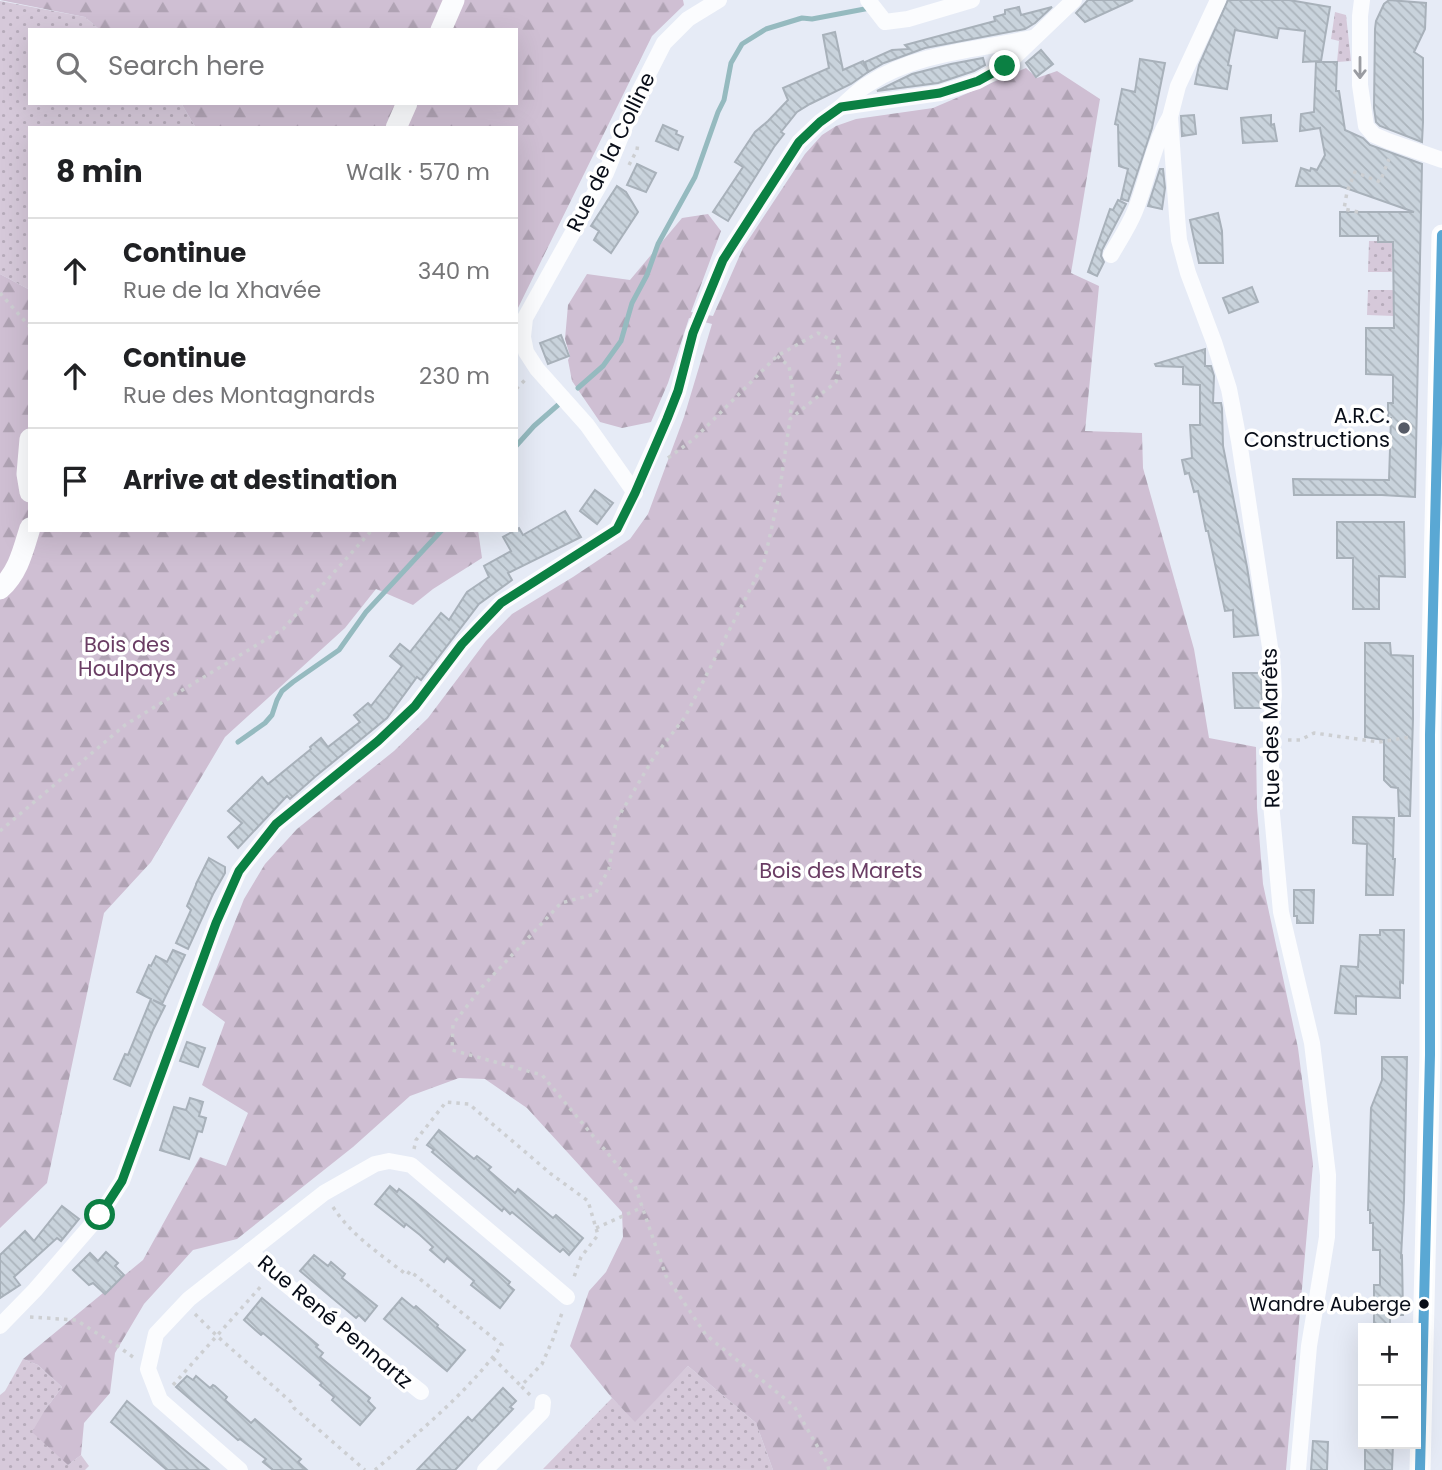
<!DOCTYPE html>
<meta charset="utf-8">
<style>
:root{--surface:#fff;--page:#f2f2f2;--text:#202124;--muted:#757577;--line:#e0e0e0}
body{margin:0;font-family:Poppins,sans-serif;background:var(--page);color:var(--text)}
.controls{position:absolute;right:21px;bottom:21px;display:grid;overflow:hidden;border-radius:0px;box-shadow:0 7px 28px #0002}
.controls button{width:63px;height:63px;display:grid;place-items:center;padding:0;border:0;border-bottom:2px solid var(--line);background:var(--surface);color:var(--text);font:35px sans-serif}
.stop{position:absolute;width:21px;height:21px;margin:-16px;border:5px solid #0b8043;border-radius:50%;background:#fff}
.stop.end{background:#0b8043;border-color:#fff;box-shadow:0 2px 7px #0008}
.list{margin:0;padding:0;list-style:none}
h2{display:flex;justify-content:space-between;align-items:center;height:91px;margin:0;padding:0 28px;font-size:30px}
h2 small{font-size:23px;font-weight:400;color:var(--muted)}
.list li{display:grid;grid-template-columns:46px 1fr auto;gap:21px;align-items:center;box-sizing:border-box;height:105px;padding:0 28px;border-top:2px solid var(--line)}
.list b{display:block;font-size:26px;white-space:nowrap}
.list p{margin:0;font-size:23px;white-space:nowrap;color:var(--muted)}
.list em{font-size:23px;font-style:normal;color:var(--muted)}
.icon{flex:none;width:38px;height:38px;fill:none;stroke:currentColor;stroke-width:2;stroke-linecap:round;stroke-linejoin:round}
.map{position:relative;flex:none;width:1442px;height:1470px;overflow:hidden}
.search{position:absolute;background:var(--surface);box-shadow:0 7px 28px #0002;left:28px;top:28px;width:490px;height:77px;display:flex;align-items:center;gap:18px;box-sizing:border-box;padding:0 24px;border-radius:0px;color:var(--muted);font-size:26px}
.panel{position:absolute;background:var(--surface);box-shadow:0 7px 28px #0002;left:28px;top:126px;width:490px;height:406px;border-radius:0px}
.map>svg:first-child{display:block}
.grass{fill:url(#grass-dots)}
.forest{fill:url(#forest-firs)}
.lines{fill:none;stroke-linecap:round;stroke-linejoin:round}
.stream{stroke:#95babf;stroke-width:5}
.building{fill:url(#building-back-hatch);stroke:#a8b1ba;stroke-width:2}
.path{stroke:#cdcfd2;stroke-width:3.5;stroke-dasharray:3.5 5;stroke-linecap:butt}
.street{stroke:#fbfcfe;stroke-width:16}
.secondary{stroke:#fbfcfe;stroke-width:21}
.bus-1-casing{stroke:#fff;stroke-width:16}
.bus-1{stroke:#5aa8d4;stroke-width:10}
.oneway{stroke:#9a9ca2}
.route{stroke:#0b8043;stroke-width:9}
.poi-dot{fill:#565b66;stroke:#fff;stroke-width:2.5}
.bus-dot{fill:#080d18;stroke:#fff;stroke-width:2.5}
.labels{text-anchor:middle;stroke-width:7;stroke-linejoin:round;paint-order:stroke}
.bus-label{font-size:19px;fill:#080d18;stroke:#fff;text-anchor:end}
.street-label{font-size:21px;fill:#080d18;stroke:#fff}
.poi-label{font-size:21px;fill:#080d18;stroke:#fff;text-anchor:end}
.park-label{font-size:21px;fill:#6a3d64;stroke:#fff}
</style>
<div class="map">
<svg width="1442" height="1470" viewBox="0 0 1442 1470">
<defs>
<pattern id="grass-dots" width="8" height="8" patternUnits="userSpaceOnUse" patternTransform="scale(1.75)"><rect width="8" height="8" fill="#d6c9da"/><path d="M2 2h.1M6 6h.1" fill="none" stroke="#b6abba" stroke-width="1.8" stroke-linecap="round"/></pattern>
<pattern id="forest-firs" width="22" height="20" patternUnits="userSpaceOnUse" patternTransform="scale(1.75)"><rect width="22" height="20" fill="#cfbfd3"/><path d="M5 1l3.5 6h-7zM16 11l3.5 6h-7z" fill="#b0a3b4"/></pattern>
<pattern id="building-back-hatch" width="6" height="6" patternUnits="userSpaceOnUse" patternTransform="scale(1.75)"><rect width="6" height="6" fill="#c9d3dc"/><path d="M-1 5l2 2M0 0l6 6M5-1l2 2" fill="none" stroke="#abb4bc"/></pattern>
</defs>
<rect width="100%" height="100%" fill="#e6ebf6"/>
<g class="grass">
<path d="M0 1 85 17 100 30H30V103H181L196 128H30V290L0 274Z"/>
<path d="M1335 12 1346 15 1351 61 1337 62 1339 41 1331 39Z"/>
<path d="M1369 241 1420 242V255H1393L1392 272H1368Z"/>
<path d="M1368 290H1394V316L1367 315Z"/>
<path d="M23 1359 38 1365 62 1387 45 1410 68 1465 81 1455 89 1466 85 1470H0V1395L5 1391Z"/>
<path d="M688 1366 756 1423 773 1470 543 1469 612 1398 635 1421Z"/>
</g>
<g class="forest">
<path d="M0 0H683L684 5 652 36 516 312V128H196L181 103H516V30H100L85 17Z"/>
<path d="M1026 68 1037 78 1057 71 1100 99 1071 273 1099 286 1085 431 1142 433 1143 468 1194 649 1209 738 1256 747 1257 808 1263 884 1298 1048 1313 1164 1286 1470H773L756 1423 688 1366 635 1422 612 1398 570 1346 589 1291 606 1272 623 1237 622 1212 527 1108 485 1079 459 1078 410 1096 353 1147 237 1239 193 1250 144 1304 115 1353 110 1393 84 1423 81 1455 68 1465 32 1432 45 1410 62 1387 38 1365 23 1359 143 1260 200 1157 226 1166 248 1113 202 1085 225 1022 202 1005 244 899 265 864 297 829 394 751 428 718 486 641 512 614 573 577 630 539 648 514 684 417 712 324 689 318 668 383 651 422 622 428 600 422 572 381 568 360 570 356 565 339 568 305 587 274 630 280 682 218 708 214 721 231 691 312 713 316 743 248 805 154 822 135 836 126 856 119 933 108Z"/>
<path d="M0 274 30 290V530H478L482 558 433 589 413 605 376 589 345 628 225 737 151 862 104 913 47 1183 0 1228Z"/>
</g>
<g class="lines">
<g class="stream">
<path d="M578 388 603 366 621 341 632 303 647 275 658 244 695 177 718 112 724 100 731 63 742 44 766 29 802 18 812 19 870 8"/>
<path d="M516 446 534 426 558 405"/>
<path d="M238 742 265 723 272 715 277 700 282 691 293 682 339 650 366 612 442 530"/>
</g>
</g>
<g class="building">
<path d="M1088 0H1133L1085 22 1076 13Z"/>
<path d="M1228 0H1289L1330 7 1321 61 1303 62 1305 31 1279 28 1277 38 1235 30 1228 65 1231 66 1227 89 1195 84 1199 65Z"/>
<path d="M1389 0 1426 3 1425 29 1414 52 1423 58V122L1422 142 1380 126 1376 122 1374 108 1375 29 1376 21 1384 4Z"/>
<path d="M1019 7 1021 15 1052 7 1035 23 1025 29 925 48 884 63 868 72 865 62 892 50 909 49 905 45 995 21 994 17 1005 14V10Z"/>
<path d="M835 32 843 70 863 61 868 72 851 84 810 104 797 112 781 132 784 134 774 147 728 221 713 212 743 167 735 162 755 132 768 121 788 100 783 88 829 68 823 35Z"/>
<path d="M1041 50 1053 64 1036 77 1026 63Z"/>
<path d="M983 58 985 65 974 71 938 83 877 91 912 74 951 64Z"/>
<path d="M1140 59 1165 63 1152 128 1128 201 1121 199 1128 169 1119 166 1118 125 1115 124 1122 89 1135 92Z"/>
<path d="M1316 62H1337L1336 91H1339L1345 130 1363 138 1370 145 1422 164 1415 497 1382 495H1294L1293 479 1389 480 1391 418H1388V403H1393V375L1366 374V328H1394L1393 242H1378V236H1340V212H1414L1340 186H1296L1301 168 1310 171 1311 168 1317 170 1325 155 1320 128 1300 131 1301 114 1314 112Z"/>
<path d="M1194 115 1196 134 1182 136 1181 116Z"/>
<path d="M1271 115V125L1274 124 1277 141 1243 143 1241 118Z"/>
<path d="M663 125 677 131 676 134 683 137 678 150 656 141Z"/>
<path d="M637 164 656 173 646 192 627 185Z"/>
<path d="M1160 169H1163L1165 188 1162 209 1148 206Z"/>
<path d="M617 186 626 192 638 212 611 253 594 240 599 231 591 226Z"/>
<path d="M1118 200 1126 204 1102 250 1101 256 1104 262 1097 276 1088 272 1110 209 1113 210Z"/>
<path d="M1218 213 1222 231 1223 263H1199L1190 220Z"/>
<path d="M1252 287 1258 302 1229 313 1223 298Z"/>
<path d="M561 335 569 356 548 364 540 343Z"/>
<path d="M1205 349V366H1211L1214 376 1213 403H1221L1222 408 1223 446 1247 567 1258 635 1234 637 1233 610 1225 611 1208 531H1206L1198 491 1194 492 1189 473 1185 474 1182 460 1192 458 1190 425H1200V385L1183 384V367L1156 366 1155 364Z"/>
<path d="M595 490 613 503 597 524 580 511Z"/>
<path d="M565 511 581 537 508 573 512 580 479 604 421 680 417 677 387 718 316 776 290 799 287 796 238 848 228 837 242 823 228 811 262 777 268 784 311 749 310 747 321 738 328 747 360 722 354 715 368 703 371 706 402 666 390 656 400 644 410 652 441 613 449 620 467 592 489 577 484 566 511 551 503 537 519 528 523 535Z"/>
<path d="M1337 522H1404L1405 577 1379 576V609H1353V558H1337Z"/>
<path d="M1365 643H1390L1391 655 1413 656V719L1410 816H1399L1398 788 1391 787 1384 780V740L1365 737Z"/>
<path d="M1233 673H1261L1262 708H1235Z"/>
<path d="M1353 817 1394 818 1393 859H1395L1393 895H1366L1367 844 1353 843Z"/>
<path d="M209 858 225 867V873L213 894 188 949 176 943 191 910 187 906 196 885V884Z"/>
<path d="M1294 890H1314L1313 923H1297V916H1294Z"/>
<path d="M1380 930H1404L1403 983 1400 982V998L1356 996V1014L1335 1013 1341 966 1358 967 1360 935H1380Z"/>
<path d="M173 950 185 955 162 1004 153 1000 165 1006 153 1030 130 1086 114 1079 125 1054 128 1055 151 999 137 992 149 965 151 966 156 956 167 962Z"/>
<path d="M187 1042 205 1048 198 1067 180 1061Z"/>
<path d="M1382 1057H1407L1404 1200 1401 1257 1402 1256 1403 1315H1390V1325L1374 1326V1285H1380V1250H1373V1223H1370V1210H1368L1369 1174 1371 1108 1382 1080Z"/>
<path d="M190 1098 203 1102 199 1116 206 1118 202 1132 198 1131 189 1159 160 1150 174 1107 186 1110Z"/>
<path d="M439 1130 474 1159 477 1156 491 1167 488 1170 515 1193 518 1189 553 1218 556 1215 583 1238 569 1255 563 1249 560 1252 512 1212 510 1214 504 1208 502 1211 432 1152 434 1150 427 1145Z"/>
<path d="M390 1186 397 1192 399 1189 414 1201 510 1282 508 1285 514 1290 500 1308 471 1285 474 1281 447 1258 444 1262 430 1250 433 1247 420 1235 406 1224 404 1227 375 1204Z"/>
<path d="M62 1206 79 1219 61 1241 57 1238 14 1277 20 1285 0 1298V1255L25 1231 34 1241Z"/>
<path d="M106 1252 118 1263 115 1266 124 1275 105 1294 93 1283 89 1285 73 1270 90 1253 98 1261Z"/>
<path d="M314 1255 328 1266 331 1262 345 1274 342 1278 377 1306 365 1321 359 1315 356 1318 300 1271Z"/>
<path d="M262 1298 318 1345 316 1347 323 1353 320 1357 370 1398 368 1401 375 1408 360 1425 332 1400 334 1397 320 1385 322 1383 263 1333 261 1335 244 1320Z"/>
<path d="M402 1298 414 1308 416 1306 438 1325 437 1327 465 1350 447 1371 384 1319Z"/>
<path d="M187 1376 193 1380 196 1376 210 1388 213 1385 215 1386 227 1397 225 1400 251 1423 255 1419 301 1459 298 1462 307 1470H273L263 1462 266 1459 240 1439 238 1440 176 1387Z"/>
<path d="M503 1388 516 1401 510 1407 513 1409 455 1470H417L468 1417 472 1421Z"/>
<path d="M127 1401 181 1447 209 1470H167L111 1422Z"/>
<path d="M1313 1441 1328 1442 1327 1470H1311Z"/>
<path d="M1365 1444H1393L1392 1470H1365Z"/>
</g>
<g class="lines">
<g class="path">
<path d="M629 165 637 150 638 143"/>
<path d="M1358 212 1344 209 1347 192 1355 172 1380 182 1389 159"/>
<path d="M0 293 30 327"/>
<path d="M777 356 789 366 793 393 790 416"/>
<path d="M516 389 525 380"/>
<path d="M668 458 694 439 777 356 818 333 837 343 840 361 836 382 790 419 779 495 764 562 685 717 654 757 616 821 609 869 595 894 561 903 482 987 453 1024 452 1050 542 1075 635 1186 666 1276 706 1335 794 1406 827 1463 829 1470"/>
<path d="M1288 740H1300L1314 733 1379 742 1411 737"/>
<path d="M0 831 125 725 283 629 372 530"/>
<path d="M414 1149 416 1140 446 1102 469 1104 551 1174 588 1201 598 1235 581 1257 573 1280"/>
<path d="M333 1207C351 1235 380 1254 407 1275L410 1271 502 1345C467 1393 420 1431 375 1470"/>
<path d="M596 1228 643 1207"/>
<path d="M195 1314 217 1336 291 1402 294 1408 365 1470"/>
<path d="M30 1317 76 1320 119 1347 133 1357"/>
<path d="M493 1358 521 1386"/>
<path d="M173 1385 263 1284"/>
<path d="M530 1395 521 1386 542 1364 553 1339 563 1310"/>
</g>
<g class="street">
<path d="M868 0 885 22 908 19 972 0"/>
<path d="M1218 0 1178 86 1170 117 1177 216 1179 240 1188 273 1214 342 1229 389 1239 441 1273 667 1274 696 1271 723V803L1281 912 1312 1043 1328 1175 1327 1237 1309 1346 1298 1470"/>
<path d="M1362 0 1360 16V85L1366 126 1374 135 1388 141 1442 160"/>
<path d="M841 107C850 99 859 89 870 83 918 52 978 50 1032 38"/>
<path d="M1111 255C1119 241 1129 226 1135 211 1148 180 1152 146 1170 117"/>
<path d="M635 493 587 425 537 369 526 352 523 337 525 318 606 173 639 92 664 43 688 19 719 0"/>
<path d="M250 1251 273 1274 421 1392"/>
<path d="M0 1326 35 1290 100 1215 122 1181 216 923 239 871 276 824 378 741 415 706 462 644 501 603 617 529 667 419 678 392 693 333 723 260 799 142 820 122 841 107 940 93 978 81 1005 66 1074 0"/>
<path d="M240 1470 160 1400 148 1369 156 1334 189 1299 324 1193 375 1164 389 1161 411 1165 567 1297"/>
<path d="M485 1470 542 1412 543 1402"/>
</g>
<g class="secondary">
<path d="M441 30 454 0"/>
<path d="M396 128 407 103"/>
<path d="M30 439 27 474 30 492"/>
<path d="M0 589C18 573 23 551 30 528"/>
<path d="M1420 1470 1430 1055V735L1442 235"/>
</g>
<g class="bus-1-casing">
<path id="bus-1" d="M1420 1470 1430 1055V735L1442 235"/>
</g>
<use href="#bus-1" class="bus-1"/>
</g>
<defs><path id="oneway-shaft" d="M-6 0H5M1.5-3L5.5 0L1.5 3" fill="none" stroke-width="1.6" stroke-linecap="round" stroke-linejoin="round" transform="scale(1.75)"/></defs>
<use class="oneway" href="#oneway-shaft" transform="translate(1360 68) rotate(90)"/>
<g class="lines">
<path class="route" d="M100 1215 122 1181 216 923 239 871 276 824 378 741 415 706 462 644 501 603 617 529 635 493 667 419 678 391 693 333 723 260 799 142 820 122 841 107 940 93 978 81 1005 66"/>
</g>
<circle class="poi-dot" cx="1404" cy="428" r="7"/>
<circle class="bus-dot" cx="1424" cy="1304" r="6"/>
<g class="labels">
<g class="bus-label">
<text x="1411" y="1311">Wandre Auberge</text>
</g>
<g class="street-label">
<text transform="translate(611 152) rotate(-64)" y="7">Rue de la Colline</text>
<text transform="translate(1271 728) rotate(-91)" y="7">Rue des Marêts</text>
<text transform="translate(335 1322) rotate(40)" y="7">Rue René Pennartz</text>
</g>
<g class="poi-label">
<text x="1390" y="423">A.R.C.<tspan x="1390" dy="24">Constructions</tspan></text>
</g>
<g class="park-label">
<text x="127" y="652">Bois des<tspan x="127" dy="24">Houlpays</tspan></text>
<text x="841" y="878">Bois des Marets</text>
</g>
</g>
</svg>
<div class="controls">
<button>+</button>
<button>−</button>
</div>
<div class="stop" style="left:100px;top:1215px"></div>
<div class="stop end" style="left:1005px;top:66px"></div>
<div class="search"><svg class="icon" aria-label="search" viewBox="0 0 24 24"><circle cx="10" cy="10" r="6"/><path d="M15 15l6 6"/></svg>Search here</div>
<section class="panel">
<h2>8 min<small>Walk · 570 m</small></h2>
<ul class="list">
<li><svg class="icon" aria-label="ahead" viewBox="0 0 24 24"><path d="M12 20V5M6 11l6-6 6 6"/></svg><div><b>Continue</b><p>Rue de la Xhavée</p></div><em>340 m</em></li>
<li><svg class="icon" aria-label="ahead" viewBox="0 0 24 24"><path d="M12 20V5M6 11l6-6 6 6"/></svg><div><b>Continue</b><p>Rue des Montagnards</p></div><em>230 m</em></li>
<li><svg class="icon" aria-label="arrive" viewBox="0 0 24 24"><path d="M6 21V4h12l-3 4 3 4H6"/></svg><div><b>Arrive at destination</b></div></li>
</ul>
</section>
</div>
